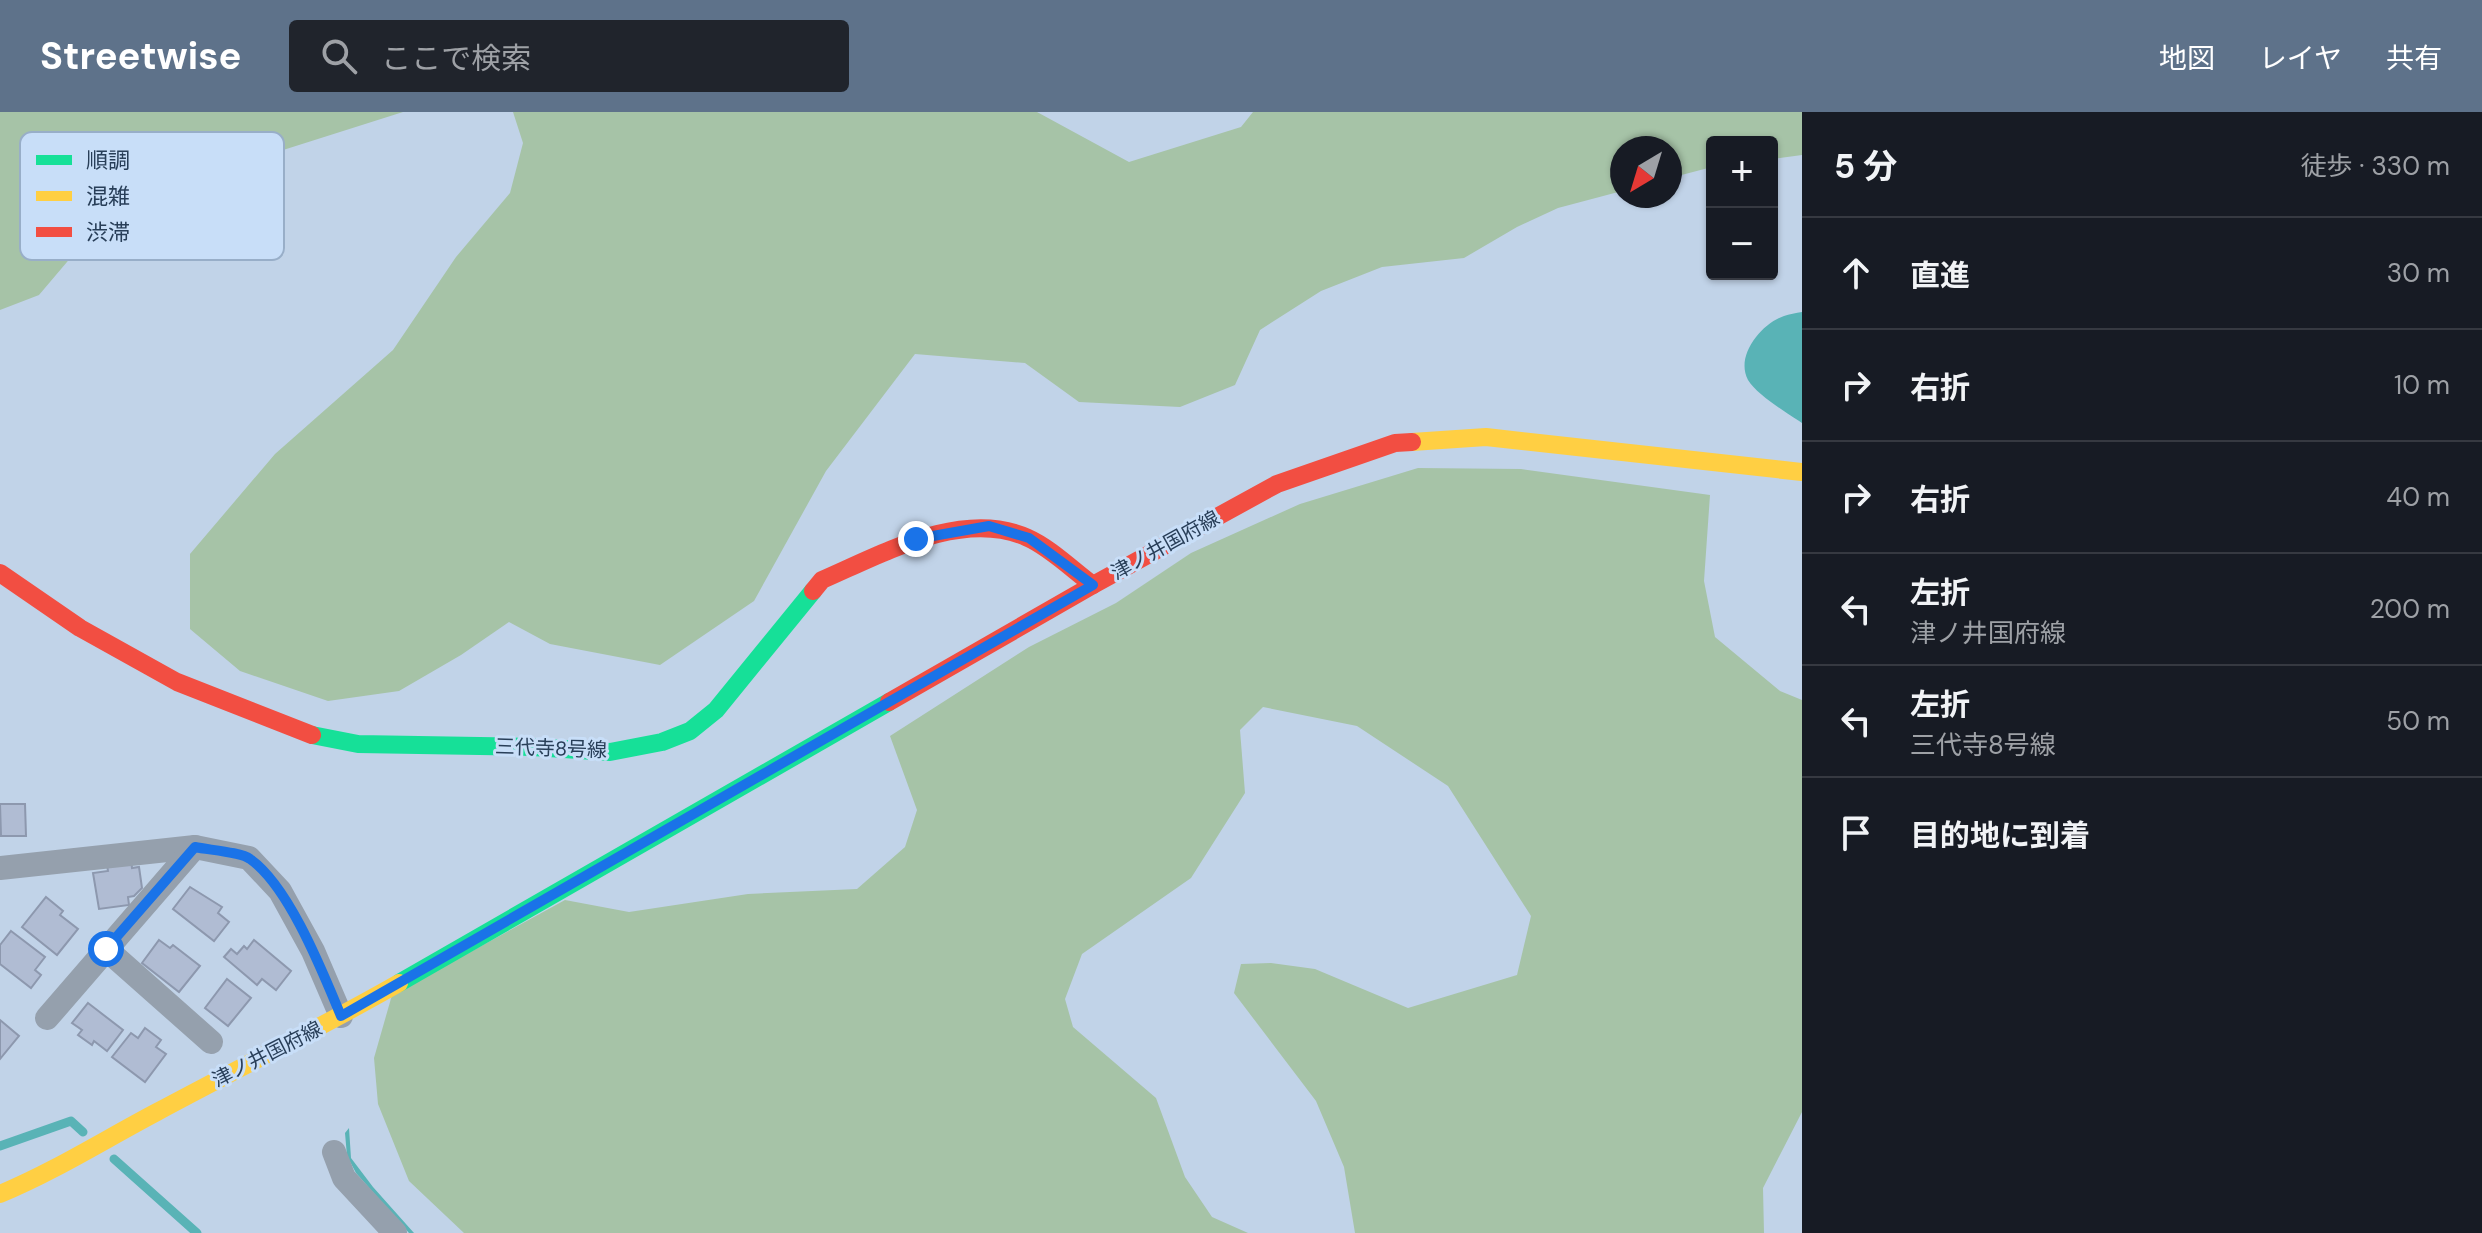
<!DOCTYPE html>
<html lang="ja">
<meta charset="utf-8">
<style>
:root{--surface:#171b24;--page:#20242c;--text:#f1f3f6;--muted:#9ea1a6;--line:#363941;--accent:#5e728a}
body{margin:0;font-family:"DM Sans","Noto Sans JP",sans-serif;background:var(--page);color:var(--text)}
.controls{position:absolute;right:24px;top:24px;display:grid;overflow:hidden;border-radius:8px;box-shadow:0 2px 6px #0004}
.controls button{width:72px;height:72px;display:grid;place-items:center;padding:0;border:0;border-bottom:2px solid var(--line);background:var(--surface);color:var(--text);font:40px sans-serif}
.compass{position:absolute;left:1610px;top:24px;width:72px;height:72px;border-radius:50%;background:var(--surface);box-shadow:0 2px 6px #0004;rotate:218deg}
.stop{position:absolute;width:24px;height:24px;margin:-18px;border:6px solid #1a73e8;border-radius:50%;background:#fff}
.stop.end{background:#1a73e8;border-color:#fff;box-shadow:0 2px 8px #0008}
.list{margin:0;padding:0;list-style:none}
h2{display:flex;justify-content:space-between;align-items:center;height:104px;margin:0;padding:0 32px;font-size:34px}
h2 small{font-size:26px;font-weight:400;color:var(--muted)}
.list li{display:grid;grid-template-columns:52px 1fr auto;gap:24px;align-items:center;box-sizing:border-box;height:112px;padding:0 32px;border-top:2px solid var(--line)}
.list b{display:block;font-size:30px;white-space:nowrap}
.list p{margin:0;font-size:26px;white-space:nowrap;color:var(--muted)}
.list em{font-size:26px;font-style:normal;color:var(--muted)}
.icon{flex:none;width:44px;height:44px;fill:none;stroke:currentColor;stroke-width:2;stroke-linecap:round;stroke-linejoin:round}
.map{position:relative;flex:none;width:1802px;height:1121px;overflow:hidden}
header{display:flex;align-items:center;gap:48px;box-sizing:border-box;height:112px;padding:0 40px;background:var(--accent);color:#fff}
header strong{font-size:38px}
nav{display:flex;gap:44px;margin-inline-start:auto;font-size:28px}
.search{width:560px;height:72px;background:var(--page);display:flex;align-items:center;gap:20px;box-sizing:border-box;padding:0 28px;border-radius:8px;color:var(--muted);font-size:30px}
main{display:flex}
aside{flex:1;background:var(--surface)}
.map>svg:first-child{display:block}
.green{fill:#a6c3a7}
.water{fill:#59b3b6}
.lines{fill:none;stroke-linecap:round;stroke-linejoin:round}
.stream{stroke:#59b3b6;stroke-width:9}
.building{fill:#b0bcd3;stroke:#8d98ae;stroke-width:2}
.street{stroke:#95a0ad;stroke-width:24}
.fast{stroke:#16e098;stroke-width:18}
.slow{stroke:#ffcf43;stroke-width:18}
.jam{stroke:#f24e42;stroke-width:18}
.route{stroke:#1a73e8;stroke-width:10}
.labels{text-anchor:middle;stroke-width:6;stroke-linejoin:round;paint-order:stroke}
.street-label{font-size:20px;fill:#283e58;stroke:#c8def8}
.key{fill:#c8def8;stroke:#98aec8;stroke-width:2}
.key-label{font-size:22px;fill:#283e58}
</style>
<header>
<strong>Streetwise</strong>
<div class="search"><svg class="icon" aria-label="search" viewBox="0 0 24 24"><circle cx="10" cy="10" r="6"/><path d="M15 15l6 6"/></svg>ここで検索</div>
<nav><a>地図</a><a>レイヤ</a><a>共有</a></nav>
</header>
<main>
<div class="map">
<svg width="1802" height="1121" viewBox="0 0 1802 1121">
<rect width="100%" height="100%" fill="#c1d3e8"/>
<g class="green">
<path d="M0 0H403L201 64 106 104 39 183 0 198Z"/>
<path d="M513 0H1037L1129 50 1241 15 1253 0H1802V43L1772 47V30H1712V55L1670 66V36H1622V79L1558 96 1517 115 1464 146 1382 155 1321 179 1260 218 1235 273 1180 295 1079 290 1025 251 915 242 826 359 754 489 660 553 550 532 509 510 461 543 399 579 328 589 240 559 190 517V442L275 342 393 238 456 145 510 81 523 31Z"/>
<path d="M1418 356 1521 357 1710 383 1704 469 1715 525 1780 579 1802 588V1000L1763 1076 1764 1121H1355L1344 1055 1316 989 1234 881 1241 852 1271 851 1315 857 1408 896 1517 863 1531 804 1448 674 1357 614 1263 595 1240 618 1245 681 1191 766 1082 842 1065 887 1073 915 1156 986 1185 1065 1212 1105 1248 1121H464L409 1069 378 992 374 946 392 883 565 788 629 800 748 782 857 777 905 735 917 698 890 624 1029 535 1116 491 1191 441 1300 392Z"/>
</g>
<g class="water">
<path d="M1802 200V311C1787 301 1757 283 1748 268 1735 244 1761 212 1784 204 1789 202 1796 201 1802 200Z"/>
<path d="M349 1016 351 1046 373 1075 414 1121H409L356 1061 347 1044 345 1021Z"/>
</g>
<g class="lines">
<g class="stream">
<path d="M0 1034 71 1009 83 1020"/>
<path d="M114 1047 197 1121"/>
</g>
</g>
<g class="building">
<path d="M0 692H25L26 724H1Z"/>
<path d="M131 749 132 756 139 755 142 776 134 784 128 785 129 793 99 797 93 761 108 759 107 753Z"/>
<path d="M190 775 222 795 218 801 229 810 214 829 173 797Z"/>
<path d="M46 785 63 799 60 803 78 817 57 843 22 815Z"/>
<path d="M11 819 45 845 35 858 41 863 31 876 0 852V833Z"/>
<path d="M159 828 170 836 173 833 200 854 179 880 142 851Z"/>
<path d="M254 828 291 859 276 878 262 867 257 873 224 845 231 837 237 842 244 834 247 837Z"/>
<path d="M227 867 251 886 228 914 205 896Z"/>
<path d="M88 891 123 918 107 939 94 929 92 933 78 923 82 918 72 911Z"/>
<path d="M0 908 19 924 0 947Z"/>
<path d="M145 916 161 928 156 935 166 942 145 970 112 945 131 921 138 926Z"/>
</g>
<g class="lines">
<g class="street">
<path d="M0 756 195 735 249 746 280 779 313 839 341 904"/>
<path d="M106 837 211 930"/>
<path d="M47 906 195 735"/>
<path d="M334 1040 344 1066 395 1121"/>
</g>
<g class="fast">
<path d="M312 623 358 632 533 635 610 640 662 630 690 619 716 598 813 479"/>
<path d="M399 871 889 590"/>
</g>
<g class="slow">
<path d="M1412 330 1486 325 1802 360"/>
<path d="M0 1082C55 1059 104 1028 157 1000 237 957 320 916 399 871"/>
</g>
<g class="jam">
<path d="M0 461 80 516 177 570 312 623"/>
<path d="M813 479 822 468C882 442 963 396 1028 426 1049 435 1074 459 1093 473"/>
<path d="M889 590 1093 473 1277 372 1395 331 1412 330"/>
</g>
</g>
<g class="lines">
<path class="route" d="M106 837 195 735C209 738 241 740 250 747 289 774 323 861 341 904L1093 473 1029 426 989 414 916 427"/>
</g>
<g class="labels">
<g class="street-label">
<text transform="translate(1165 433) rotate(-29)" y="7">津ノ井国府線</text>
<text transform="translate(551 636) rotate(2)" y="7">三代寺8号線</text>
<text transform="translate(267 942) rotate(-27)" y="7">津ノ井国府線</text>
</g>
</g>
<rect x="20" y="20" width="264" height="128" rx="12" class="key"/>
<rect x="36" y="43" width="36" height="10" fill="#16e098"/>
<rect x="36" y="79" width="36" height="10" fill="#ffcf43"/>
<rect x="36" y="115" width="36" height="10" fill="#f24e42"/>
<g class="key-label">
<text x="86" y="56">順調</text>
<text x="86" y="92">混雑</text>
<text x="86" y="128">渋滞</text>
</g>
</svg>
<div class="controls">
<button>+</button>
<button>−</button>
</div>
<svg class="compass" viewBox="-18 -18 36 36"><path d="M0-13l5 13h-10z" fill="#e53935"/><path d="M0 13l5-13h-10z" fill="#9ea1a6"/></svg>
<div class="stop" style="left:106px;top:837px"></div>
<div class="stop end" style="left:916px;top:427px"></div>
</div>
<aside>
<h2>5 分<small>徒歩 · 330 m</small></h2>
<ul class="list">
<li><svg class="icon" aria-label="ahead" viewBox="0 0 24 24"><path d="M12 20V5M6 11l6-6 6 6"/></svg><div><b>直進</b></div><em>30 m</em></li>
<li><svg class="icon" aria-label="right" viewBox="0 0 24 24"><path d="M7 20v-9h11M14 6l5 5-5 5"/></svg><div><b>右折</b></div><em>10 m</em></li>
<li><svg class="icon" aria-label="right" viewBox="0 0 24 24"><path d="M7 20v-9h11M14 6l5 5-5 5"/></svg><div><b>右折</b></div><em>40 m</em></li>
<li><svg class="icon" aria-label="left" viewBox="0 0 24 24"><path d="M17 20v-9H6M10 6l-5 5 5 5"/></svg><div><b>左折</b><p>津ノ井国府線</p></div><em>200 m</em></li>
<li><svg class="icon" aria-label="left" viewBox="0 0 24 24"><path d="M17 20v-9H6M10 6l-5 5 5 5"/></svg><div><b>左折</b><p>三代寺8号線</p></div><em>50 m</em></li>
<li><svg class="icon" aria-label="arrive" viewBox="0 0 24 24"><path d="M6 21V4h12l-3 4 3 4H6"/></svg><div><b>目的地に到着</b></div></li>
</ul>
</aside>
</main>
